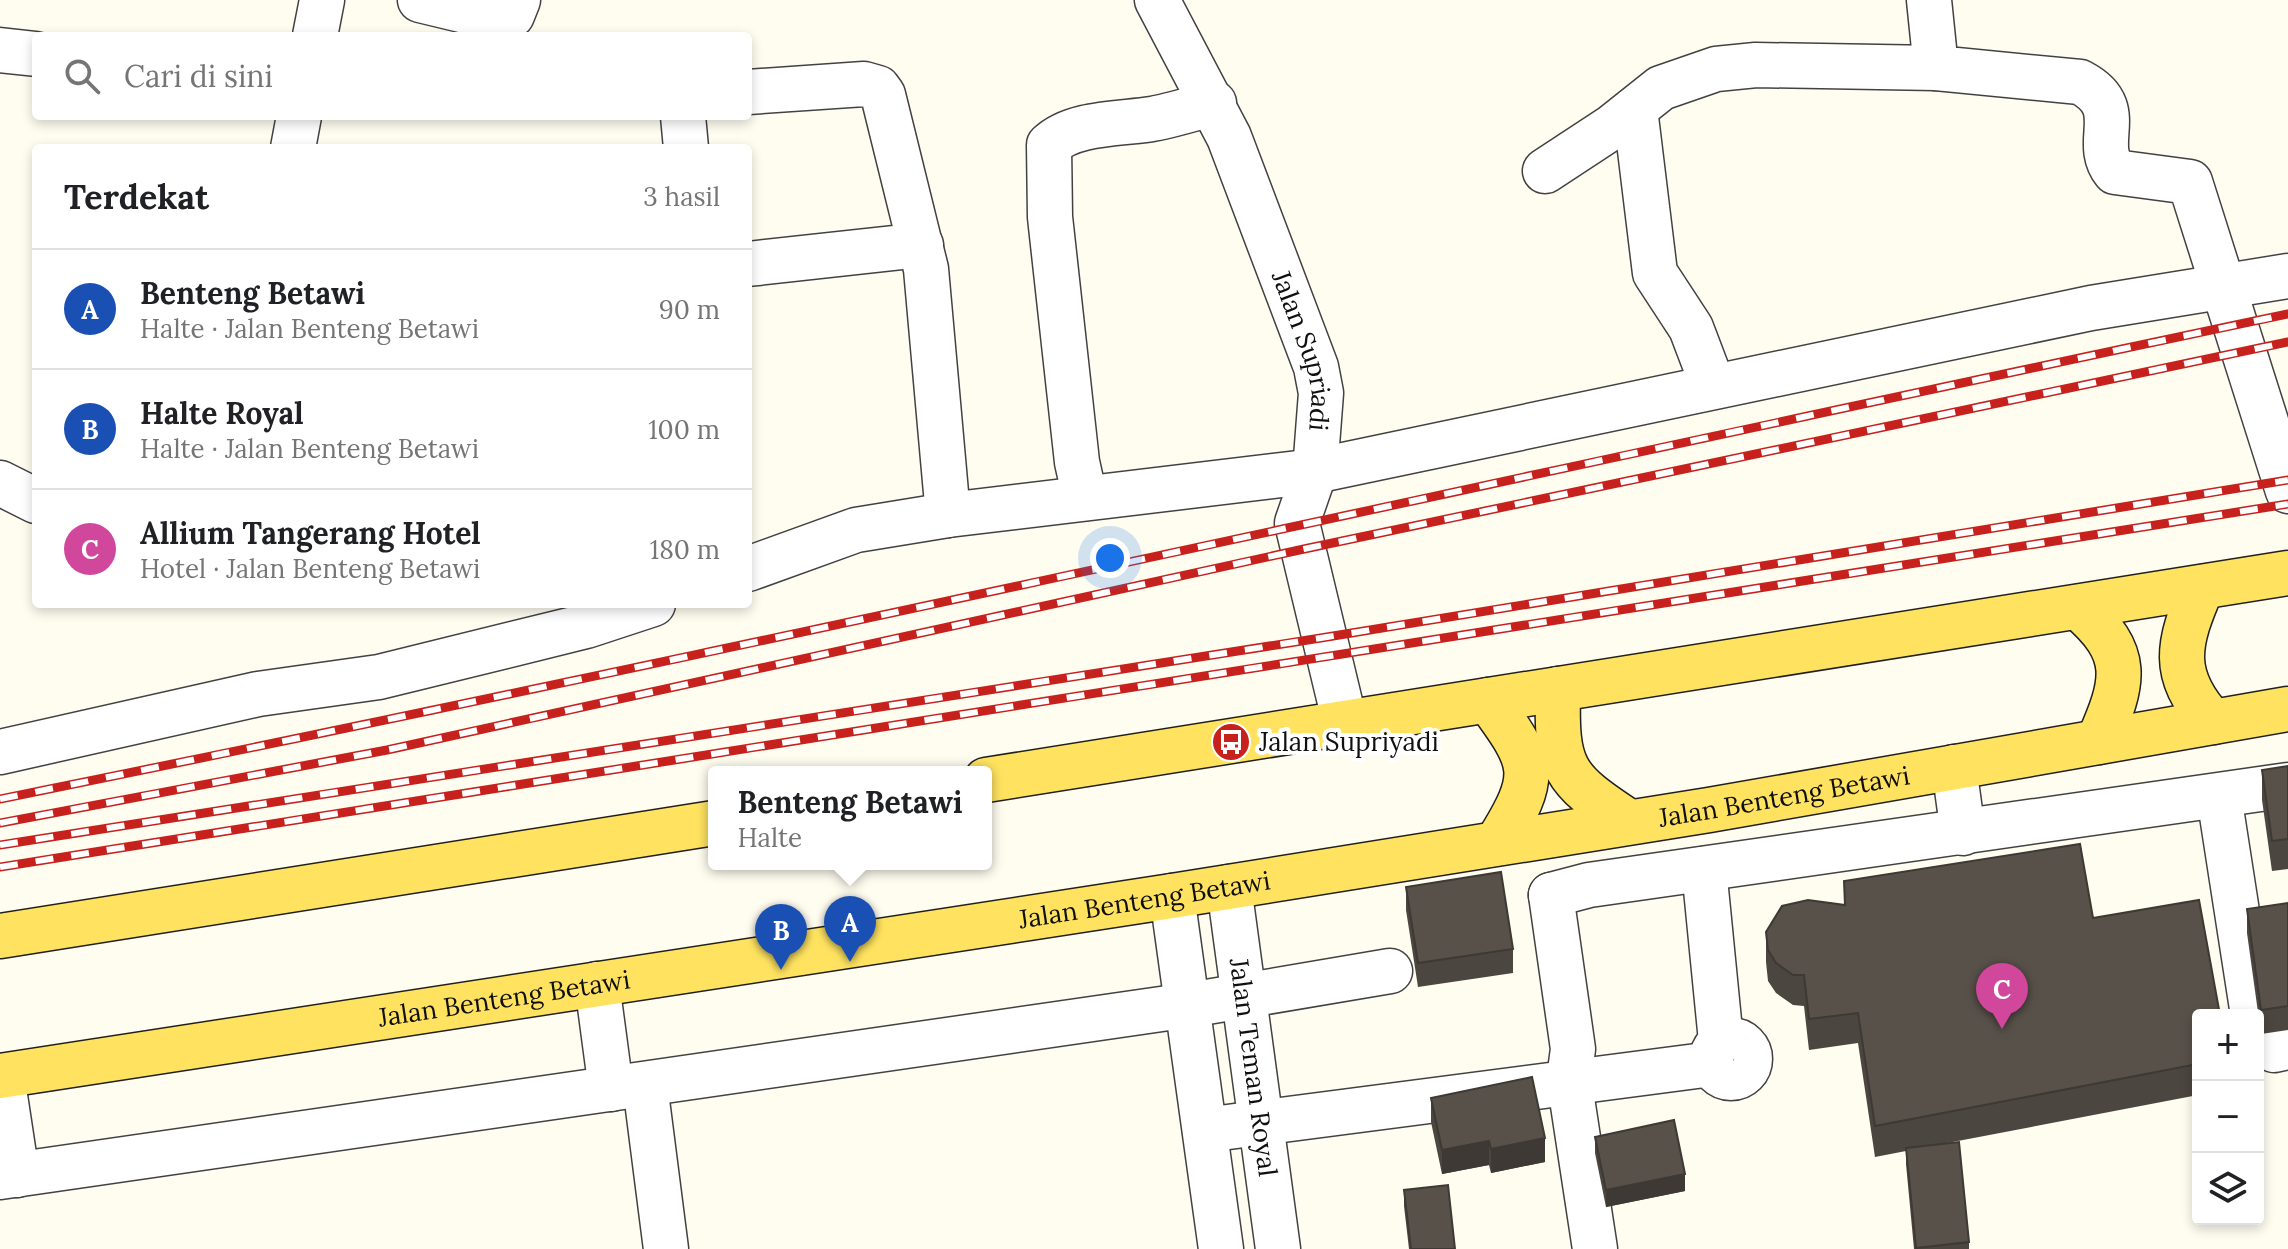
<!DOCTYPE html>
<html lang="id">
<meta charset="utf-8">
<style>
:root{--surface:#fff;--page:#f6f6f6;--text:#202124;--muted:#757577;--line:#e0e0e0;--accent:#ea580c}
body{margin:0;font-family:Lora,serif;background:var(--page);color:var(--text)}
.controls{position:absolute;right:24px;bottom:24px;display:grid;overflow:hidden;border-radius:8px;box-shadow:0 4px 12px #0003}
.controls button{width:72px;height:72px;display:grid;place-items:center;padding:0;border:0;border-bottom:2px solid var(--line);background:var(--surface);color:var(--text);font:40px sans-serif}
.you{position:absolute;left:1110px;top:558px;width:28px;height:28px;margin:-20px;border:6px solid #fff;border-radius:50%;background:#1a73e8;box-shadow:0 0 0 12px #1a73e833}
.badge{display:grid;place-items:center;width:52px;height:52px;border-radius:50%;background:var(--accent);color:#fff;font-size:26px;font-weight:700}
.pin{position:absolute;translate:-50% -66px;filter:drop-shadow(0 2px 4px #0008)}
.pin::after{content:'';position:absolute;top:42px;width:28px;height:24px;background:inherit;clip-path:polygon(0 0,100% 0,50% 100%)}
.popup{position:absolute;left:708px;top:766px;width:284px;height:104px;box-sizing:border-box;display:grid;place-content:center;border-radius:8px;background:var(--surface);filter:drop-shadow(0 2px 6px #0005);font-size:26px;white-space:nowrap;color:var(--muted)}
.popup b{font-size:30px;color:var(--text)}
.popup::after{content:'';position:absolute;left:50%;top:100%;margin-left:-16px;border:16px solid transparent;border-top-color:var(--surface)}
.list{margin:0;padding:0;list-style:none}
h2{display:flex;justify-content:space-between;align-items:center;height:104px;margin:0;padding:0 32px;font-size:34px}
h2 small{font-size:26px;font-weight:400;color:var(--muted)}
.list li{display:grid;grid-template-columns:52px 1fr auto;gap:24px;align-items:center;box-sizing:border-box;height:120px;padding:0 32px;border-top:2px solid var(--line)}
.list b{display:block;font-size:30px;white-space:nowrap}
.list p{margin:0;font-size:26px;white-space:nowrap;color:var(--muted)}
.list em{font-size:26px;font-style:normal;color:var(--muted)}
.icon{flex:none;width:44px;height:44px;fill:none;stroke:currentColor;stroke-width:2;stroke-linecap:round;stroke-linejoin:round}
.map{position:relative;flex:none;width:2288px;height:1249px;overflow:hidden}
.search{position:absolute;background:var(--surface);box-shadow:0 4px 12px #0003;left:32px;top:32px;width:720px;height:88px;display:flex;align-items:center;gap:20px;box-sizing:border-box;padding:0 28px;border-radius:8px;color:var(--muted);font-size:30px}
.panel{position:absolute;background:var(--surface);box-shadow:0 4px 12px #0003;left:32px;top:144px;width:720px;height:464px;border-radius:8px}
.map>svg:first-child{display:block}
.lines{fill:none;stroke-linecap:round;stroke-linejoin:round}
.minor-casing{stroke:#424242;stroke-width:47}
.major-casing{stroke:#202020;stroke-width:47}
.minor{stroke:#fff;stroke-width:44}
.major{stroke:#ffe360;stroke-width:44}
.rail-casing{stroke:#c7211e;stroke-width:9}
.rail{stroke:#fff;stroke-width:6;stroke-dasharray:18;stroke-linecap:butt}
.wall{fill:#4c4640}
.shaded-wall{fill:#3e3934}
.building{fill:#58514a;stroke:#3e3934;stroke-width:2}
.labels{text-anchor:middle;stroke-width:8;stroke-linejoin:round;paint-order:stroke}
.street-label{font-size:26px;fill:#0f0f0f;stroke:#fff}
.poi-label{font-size:26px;fill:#0f0f0f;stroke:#fff;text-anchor:start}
</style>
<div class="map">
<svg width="2288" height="1249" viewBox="0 0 2288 1249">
<rect width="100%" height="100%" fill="#fffdf0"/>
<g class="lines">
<g class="minor-casing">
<g id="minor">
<path d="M420 0 503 20 512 15 518 0"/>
<path id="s1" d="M1157 0 1229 137 1316 367 1321 393 1315 471 1297 523 1345 723"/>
<path d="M1929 0 1936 68 2080 82C2130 108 2090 141 2115 172L2190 182 2288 491"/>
<path d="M315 36 322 0"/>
<path d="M0 50 36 54"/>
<path d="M748 92 864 84 878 88 883 95 926 269 948 515"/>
<path d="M1635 109 1655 273 1691 328 1713 386"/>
<path d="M683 116 686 148"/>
<path d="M293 148 299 116"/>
<path d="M1545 171 1612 127 1661 88 1716 69 1756 65 1936 68"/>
<path d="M748 264 921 245"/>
<path d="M0 483 36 501"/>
<path d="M1085 498 1077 462 1050 217 1049 145C1073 122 1120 124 1152 119 1173 115 1193 109 1214 103"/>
<path d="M748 569 856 530 948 515 1315 471 2091 308 2288 276"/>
<path d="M0 752 258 694 379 677 586 626 653 604"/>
<path d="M1954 767 1963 833"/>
<path d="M2219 796 2253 1015"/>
<path d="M1704 869 1721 1041"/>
<path id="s2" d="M1229 887 1278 1249"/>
<path d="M1551 895 1589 885 2288 785"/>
<path d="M1551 895 1573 1049 1569 1079 1595 1249"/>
<path d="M1172 896 1221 1249"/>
<path d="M597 984 611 1089"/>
<circle cx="1731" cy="1059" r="19"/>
<path d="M2274 1050 2288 1047"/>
<path d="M2 1076 17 1175"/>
<path d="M645 1085 666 1249"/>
<path d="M1205 1130 1712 1064"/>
<path d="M0 1177 1189 1005 1390 971"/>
</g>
</g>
<g class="major-casing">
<g id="major">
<path d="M2202 587C2178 642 2169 675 2213 722"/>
<path d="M2078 607C2132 653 2125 681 2098 742"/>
<path d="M1558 689C1556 769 1562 778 1629 822"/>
<path d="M1488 700C1535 764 1540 774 1497 843"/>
<path d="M986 780 2288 573"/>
<path d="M0 936 714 823"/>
<path id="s3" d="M0 1076 1172 896 1709 810 2288 709"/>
</g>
</g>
<use href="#minor" class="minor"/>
<use href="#major" class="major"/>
<g class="rail-casing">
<g id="rail">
<path d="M0 799C764 645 1525 474 2288 314"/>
<path d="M0 823 387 750 1304 549 2288 342"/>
<path d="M0 845 1327 637 2288 480"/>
<path d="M0 867 2288 504"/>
</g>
</g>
<use href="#rail" class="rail"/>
</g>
<g class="wall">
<path d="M2288 766V869L2272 871 2262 800V770Z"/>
<path d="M1406 887 1513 949V973L1418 987 1406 910Z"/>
<path d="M2288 903V1030L2261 1034 2247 933V909Z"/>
<path d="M1844 905 2093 918 2198 1015V1095L1942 1144 1969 1242V1249H1914L1906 1164V1151L1875 1157 1858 1043 1809 1050 1804 1006 1793 1005 1776 993 1768 981 1766 962V932Z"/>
<path d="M1431 1098 1545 1162 1491 1173 1489 1165 1442 1174 1431 1122Z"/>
<path d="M1595 1137 1685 1191 1606 1207 1595 1153Z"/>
<path d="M1404 1190 1455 1249H1409L1404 1206Z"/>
</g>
<g class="shaded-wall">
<path d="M1545 1138V1162L1491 1173V1149Z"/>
<path d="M1489 1141V1165L1442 1174V1150Z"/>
<path d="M1685 1174V1191L1606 1207V1190Z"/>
</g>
<g class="building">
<path d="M2288 766V839L2272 841 2262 770Z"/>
<path d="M2080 844 2093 918 2199 900 2220 1015H2198V1064L1875 1126 1858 1013 1809 1019 1804 975H1793L1776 963 1768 950 1766 932 1782 906 1808 900 1845 905 1844 881Z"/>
<path d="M1501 872 1513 949 1418 963 1406 887Z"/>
<path d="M2288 903V1006L2261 1010 2247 909Z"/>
<path d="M1532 1077 1545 1138 1491 1149 1489 1141 1442 1150 1431 1098Z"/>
<path d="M1674 1120 1685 1174 1606 1190 1595 1137Z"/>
<path d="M1959 1142 1969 1242 1916 1248 1906 1148Z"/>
<path d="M1448 1185 1455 1249H1411L1404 1190Z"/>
</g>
<defs>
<g id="bus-disc" transform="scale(2)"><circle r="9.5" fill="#c7211e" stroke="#fff"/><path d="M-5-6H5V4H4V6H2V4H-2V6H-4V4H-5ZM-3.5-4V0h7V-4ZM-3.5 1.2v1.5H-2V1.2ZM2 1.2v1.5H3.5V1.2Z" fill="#fff"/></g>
</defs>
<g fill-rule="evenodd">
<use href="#bus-disc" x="1231" y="742"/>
</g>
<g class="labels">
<g class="street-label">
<text dy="9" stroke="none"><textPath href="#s1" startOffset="382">Jalan Supriadi</textPath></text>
<text dy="9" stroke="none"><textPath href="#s3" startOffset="1806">Jalan Benteng Betawi</textPath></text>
<text dy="9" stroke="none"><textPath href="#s3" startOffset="1158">Jalan Benteng Betawi</textPath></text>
<text dy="9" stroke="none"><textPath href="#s3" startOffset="510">Jalan Benteng Betawi</textPath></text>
<text dy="9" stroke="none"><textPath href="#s2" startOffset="182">Jalan Teman Royal</textPath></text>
</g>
<g class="poi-label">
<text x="1259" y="751">Jalan Supriyadi</text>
</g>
</g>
</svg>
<div class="controls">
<button>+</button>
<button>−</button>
<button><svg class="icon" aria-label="layers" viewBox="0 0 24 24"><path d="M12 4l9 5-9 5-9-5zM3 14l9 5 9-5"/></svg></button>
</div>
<div class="you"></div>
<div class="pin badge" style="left:850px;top:962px;background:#1a4fb4">A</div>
<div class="popup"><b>Benteng Betawi</b>Halte</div>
<div class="pin badge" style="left:781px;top:970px;background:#1a4fb4">B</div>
<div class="pin badge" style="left:2002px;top:1029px;background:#d1479c">C</div>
<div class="search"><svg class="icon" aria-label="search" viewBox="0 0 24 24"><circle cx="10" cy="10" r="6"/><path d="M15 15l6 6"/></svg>Cari di sini</div>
<section class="panel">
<h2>Terdekat<small>3 hasil</small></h2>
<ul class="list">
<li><span class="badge" style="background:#1a4fb4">A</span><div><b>Benteng Betawi</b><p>Halte · Jalan Benteng Betawi</p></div><em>90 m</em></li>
<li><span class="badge" style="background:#1a4fb4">B</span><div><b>Halte Royal</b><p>Halte · Jalan Benteng Betawi</p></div><em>100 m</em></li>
<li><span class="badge" style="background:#d1479c">C</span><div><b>Allium Tangerang Hotel</b><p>Hotel · Jalan Benteng Betawi</p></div><em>180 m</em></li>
</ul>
</section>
</div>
